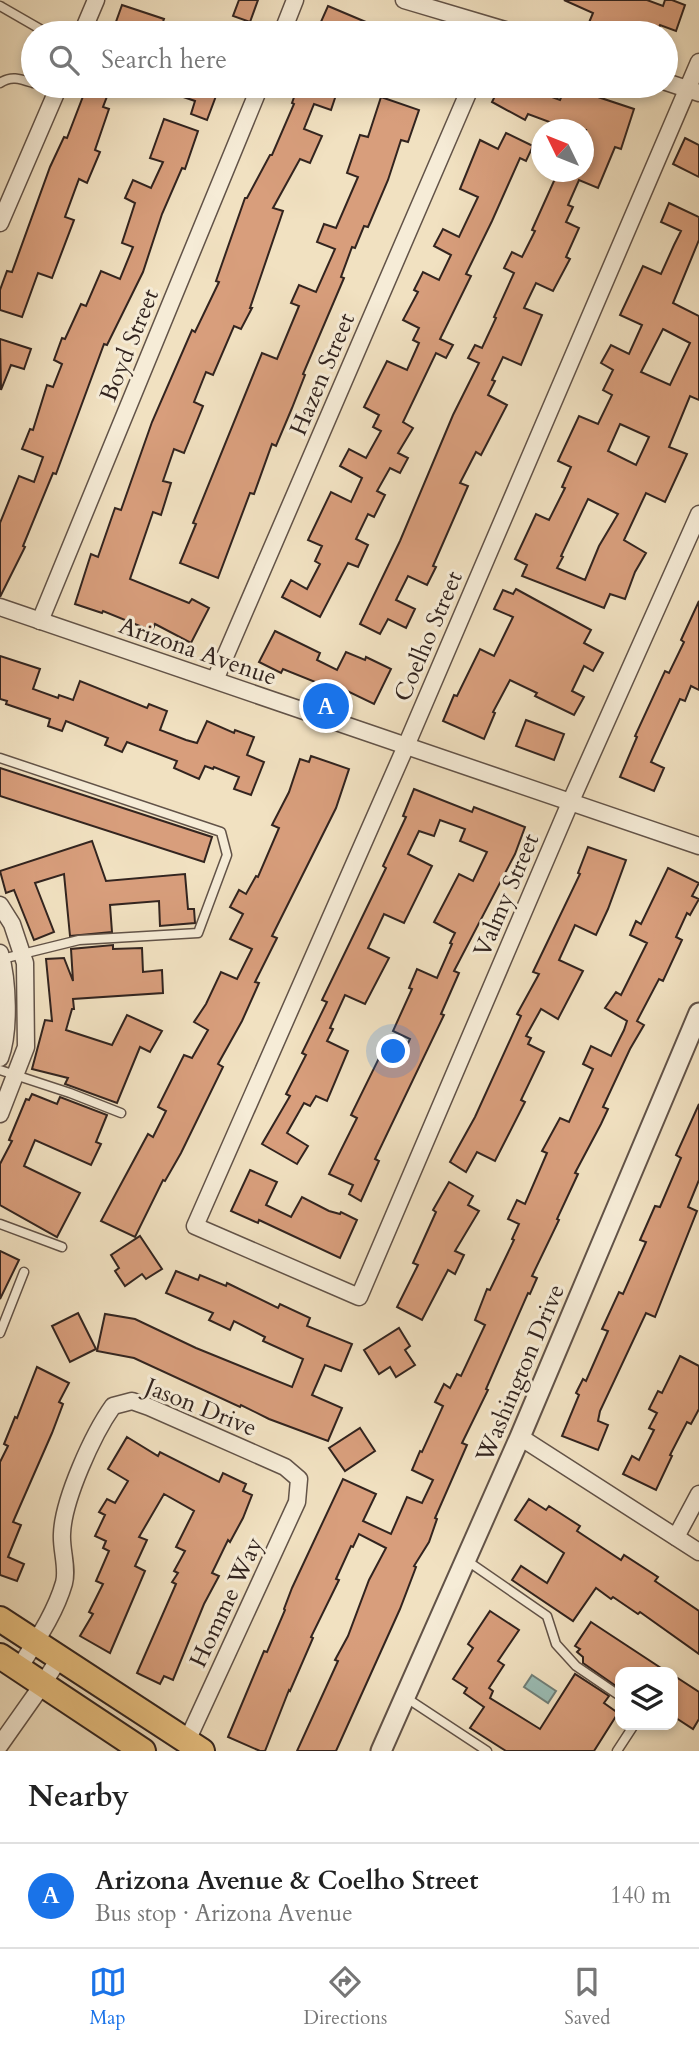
<!DOCTYPE html>
<meta charset="utf-8">
<style>
:root{--surface:#fff;--page:#f2f2f2;--text:#222;--muted:#767676;--line:#e0e0e0;--accent:#1a73e8}
body{margin:0;font-family:Cardo,serif;background:var(--page);color:var(--text)}
.controls{position:absolute;right:21px;bottom:21px;display:grid;overflow:hidden;border-radius:14px;box-shadow:0 4px 10px #0003}
.controls button{width:63px;height:63px;display:grid;place-items:center;padding:0;border:0;border-bottom:2px solid var(--line);background:var(--surface);color:var(--text);font:35px sans-serif}
.compass{position:absolute;left:531px;top:119px;width:63px;height:63px;border-radius:50%;background:var(--surface);box-shadow:0 4px 10px #0003;rotate:313deg}
.you{position:absolute;left:394px;top:1052px;width:24px;height:24px;margin:-18px;border:5px solid #fff;border-radius:50%;background:#1a73e8;box-shadow:0 0 0 10px #1a73e833}
.badge{display:grid;place-items:center;width:46px;height:46px;border-radius:50%;background:var(--accent);color:#fff;font-size:23px;font-weight:700}
.pin{position:absolute;translate:-50% -50%;border:4px solid #fff;box-shadow:0 2px 7px #0006}
.list{margin:0;padding:0;list-style:none}
h2{display:flex;justify-content:space-between;align-items:center;height:91px;margin:0;padding:0 28px;font-size:30px}
h2 small{font-size:23px;font-weight:400;color:var(--muted)}
.list li{display:grid;grid-template-columns:46px 1fr auto;gap:21px;align-items:center;box-sizing:border-box;height:105px;padding:0 28px;border-top:2px solid var(--line)}
.list b{display:block;font-size:26px;white-space:nowrap}
.list p{margin:0;font-size:23px;white-space:nowrap;color:var(--muted)}
.list em{font-size:23px;font-style:normal;color:var(--muted)}
.icon{flex:none;width:38px;height:38px;fill:none;stroke:currentColor;stroke-width:2;stroke-linecap:round;stroke-linejoin:round}
.map{position:relative;flex:none;width:699px;height:1751px;overflow:hidden}
.search{position:absolute;background:var(--surface);box-shadow:0 4px 10px #0003;left:21px;right:21px;top:21px;height:77px;display:flex;align-items:center;gap:18px;box-sizing:border-box;padding:0 24px;border-radius:38px;color:var(--muted);font-size:26px}
.sheet{height:196px;background:var(--surface)}
nav{display:flex;justify-content:space-around;align-items:center;box-sizing:border-box;height:98px;border-top:2px solid var(--line);background:var(--surface);font-size:19px;color:var(--muted)}
nav a{display:grid;justify-items:center;gap:4px}
nav .on{color:var(--accent)}
.map>svg:first-child{display:block}
.water{fill:#9bbdb5;stroke:#718079;stroke-width:2}
.building{fill:#d89e7c;stroke:#32241f;stroke-width:2;fill-rule:evenodd}
.lines{fill:none;stroke-linecap:round;stroke-linejoin:round}
.service-casing{stroke:#625348;stroke-width:11}
.minor-casing{stroke:#625348;stroke-width:19}
.tertiary-casing{stroke:#625348;stroke-width:23}
.primary-casing{stroke:#32241f;stroke-width:28}
.service{stroke:#f6ecd7;stroke-width:8}
.minor{stroke:#f6ecd7;stroke-width:16}
.tertiary{stroke:#f6ecd7;stroke-width:19}
.primary{stroke:#e8c080;stroke-width:24}
.labels{text-anchor:middle;stroke-width:6;stroke-linejoin:round;paint-order:stroke}
.street-label{font-size:24px;fill:#32241f;stroke:#f6ecd7}
</style>
<div class="map">
<svg width="699" height="1751" viewBox="0 0 699 1751">
<rect width="100%" height="100%" fill="#f1e1c1"/>
<filter id="stains"><feTurbulence type="fractalNoise" baseFrequency=".00286" numOctaves="4"/><feColorMatrix values="0 0 0 0 .2 0 0 0 0 .09 0 0 0 0 .02 0 0 0 .5 -.17"/></filter>
<radialGradient id="worn" r=".72"><stop offset=".6" stop-color="#630" stop-opacity="0"/><stop offset="1" stop-color="#630" stop-opacity=".3"/></radialGradient>
<path class="water" d="M532 1675 556 1691 548 1703 524 1687Z"/>
<g class="building">
<path d="M239 0H258L250 22 233 16Z"/>
<path d="M564 0H647L663 6 665 0H672L685 5 676 31 660 25 657 33H609L588 25 593 13Z"/>
<path d="M122 5 164 19 159 33H112Z"/>
<path d="M328 6 392 33H316Z"/>
<path d="M87 86H111L103 107 109 109 95 150 100 152 87 183 79 179 65 217 74 220 52 278 38 273 22 317 0 310V290L7 271 12 272 50 167 64 137 67 138Z"/>
<path d="M157 86H211L219 88 207 120 191 114 195 101 157 88Z"/>
<path d="M298 86H339L331 110 314 104 304 129 322 136 310 163 300 159 273 208 283 211 250 308H252L241 329 234 326 213 375 206 372 194 402 203 406 184 453 174 449 163 481 171 483 161 515 153 512 130 579 189 603 192 599 209 608 191 643 155 624 152 631 103 611 102 613 75 604 91 554 98 557 115 508 121 510 152 422 192 330 195 332 219 282 216 281 245 198H247L270 155H272L294 104 292 103Z"/>
<path d="M500 86H522L560 100 566 86H574L587 90 586 93 634 109 621 149 615 147 598 188 579 180 568 205 573 207 566 222 579 228 566 257 570 259 553 291 536 283 524 308 542 315 521 365 503 357 492 380 495 381 488 395 507 405 481 455 476 452 460 483 468 486 433 566 436 567 427 585 408 576 396 600 415 609 406 628 388 619 380 634 360 624 400 541 453 415 479 363 468 358 475 345 482 348 496 318 494 317 514 273 504 268 512 252 522 257 535 231 532 230 558 172H584V138L586 130H571L528 114 525 120 492 102Z"/>
<path d="M381 97 419 110 408 142 401 140 388 180 368 227 364 226 355 248 352 247 341 277 344 278 303 374 305 375 292 408 276 446 272 444 254 494 250 493 218 578 180 563 196 524 193 523 262 353 277 359 299 306 291 303 299 285 316 292 335 249 317 242 324 224 336 228 358 177 347 173 360 135 368 137Z"/>
<path d="M164 119 198 131 185 169 182 168 162 214 143 272 107 345 104 344 56 474 53 473 23 546 25 547 0 597V523L19 476 34 482 43 457 22 449 30 429 33 430 47 385 53 387 62 364 54 360 62 338 65 339 81 304 86 306 101 271 120 279 133 247 122 243 135 203 125 198 133 180 151 188 163 162 150 158Z"/>
<path d="M506 133 533 146 526 161 520 158 492 221 466 274 471 276 440 339 453 345 446 358 436 353 403 422 413 428 398 453 408 458 400 473 390 468 377 491 385 495 374 517 368 514 356 539 368 545 358 567 348 563 320 617 282 597 291 580 307 589 320 564 315 561 322 546 308 540 331 492 351 502 362 478 340 466 349 449 366 458 381 431 373 427 379 415 364 407 387 361 407 370 419 343 413 340 419 328 403 320 418 292 414 290 423 272 439 280 451 255 434 246 443 229 459 237 478 197 460 189 480 140 498 149Z"/>
<path d="M685 138 699 145V177L673 164Z"/>
<path d="M669 203 699 217V240L673 303 699 316V400L690 396 669 447 687 454 665 502 646 493 624 540 646 553 635 572 625 599 610 594 604 608 522 576 527 565 515 559 536 514 549 520 565 488 562 487 571 467 558 461 579 416 598 424 612 395 603 390 613 370 601 363 611 345 629 354 642 325 620 315 643 266 661 274 674 245 681 231 661 222ZM663 329 690 343 670 385 641 372ZM620 424 649 437 636 465 608 451ZM588 499 618 514 599 546 585 580 557 568 563 557 561 556Z"/>
<path d="M0 339 31 349 24 369 11 365 1 390Z"/>
<path d="M516 589 591 630 584 643 603 653 593 671 584 666 572 691 584 697 574 715 535 696 537 693 510 680 493 712 495 713 484 739 443 721 454 695 457 696 480 649 494 656 513 617 494 609 503 590 513 594Z"/>
<path d="M699 601V690L691 686 685 701 680 699 651 762 664 768 654 791 620 777 637 737 635 736 665 671 669 673 684 642 681 640Z"/>
<path d="M275 631 320 653 317 660 337 670 346 652 365 660 366 657 391 669 374 704 337 686 335 690 283 669 281 673 259 662Z"/>
<path d="M0 656 40 669 33 689 58 698 59 695 73 700 80 681 147 708 149 704 167 711 160 730 186 740 197 743 207 721 234 733 235 730 254 737 247 755 264 762 251 795 234 789 239 777 214 767 213 769 205 766 199 779 174 768 177 761 127 742 122 752 105 745 108 738 66 721 62 731 48 726 50 719 6 704 7 701 0 699Z"/>
<path d="M526 720 564 734 554 760 516 746Z"/>
<path d="M311 756 349 769 336 808 272 936 277 938 255 982 259 983 242 1021 218 1064 223 1067 181 1153 165 1181 163 1180 135 1237 101 1221 148 1134 153 1137 166 1111 158 1107 184 1055 192 1058 208 1030 194 1022 206 1004 221 972 237 979 252 949 230 939 243 914 230 907 239 890 246 894 256 876 258 877 279 828 272 825 289 792 300 759 309 762Z"/>
<path d="M0 768 212 837 204 862 0 796Z"/>
<path d="M414 789 472 812 474 807 525 827 515 854 454 971 459 973 441 1014 444 1015 375 1159 379 1161 361 1201 349 1194 353 1185 329 1174 357 1118 351 1115 380 1056 398 1065 410 1039 393 1031 412 989 409 988 417 969 437 978 452 944 450 943 455 933 434 922 459 874 473 881 487 852 460 841 465 829 440 820 434 836 419 831 408 854 432 866 404 923 384 914 368 948 389 958 365 1004 345 995 330 1028 333 1029 327 1041 348 1051 327 1101 316 1096 310 1106 304 1103 287 1133 308 1146 297 1164 262 1144 290 1096 286 1094 306 1055 302 1053 327 1002 322 1000 386 868 383 866 406 817 403 816Z"/>
<path d="M92 841 106 881 185 874 188 909H194L195 923 160 926 159 901 110 905 112 932 70 936 64 874 35 883 54 932 34 940 14 890 6 893 0 871Z"/>
<path d="M588 847 626 860 608 909 596 935 575 925 559 960 583 971 558 1019 541 1009 526 1036 531 1038 528 1044 544 1052 521 1100 525 1102 495 1161 477 1152 466 1172 450 1162 475 1117 521 1016 517 1014 539 974 533 972 580 874 578 873Z"/>
<path d="M668 868 699 883 692 896 699 899 690 915 687 913 676 937 682 940 663 981 659 979 637 1021 644 1025 630 1049 603 1107 608 1109 601 1124 575 1173 578 1174 557 1219 559 1220 532 1276 537 1278 530 1294 528 1293 486 1389 488 1390 462 1443 467 1445 435 1518 437 1519 429 1542 414 1566 416 1567 400 1609 336 1751H297L338 1661 335 1660 348 1636 369 1580 386 1548 359 1534 353 1547 351 1546 336 1579 339 1580 311 1637 313 1638 290 1691 289 1690 265 1751H260L228 1737 264 1651 267 1652 285 1610 284 1609 292 1588 343 1479 376 1494 363 1521 391 1534 407 1497 422 1503 433 1480 412 1470 420 1451 422 1452 443 1406 435 1402 444 1384 450 1388 457 1374 461 1376 485 1325 475 1320 487 1289 490 1290 514 1240 512 1239 519 1224 508 1219 517 1200 525 1204 547 1153 542 1151 560 1118 569 1122 593 1069 583 1064 591 1046 611 1056 624 1030 627 1021 605 1008 616 992 621 995 647 943 630 935 636 921 641 924Z"/>
<path d="M113 945V949L142 948 143 972 162 970 163 993 73 999 74 1009H72L66 1030 112 1045 127 1015 162 1031 150 1052 140 1047 117 1103 65 1084 68 1078 32 1069 45 1020 52 1021 46 959 64 958 73 981 71 949Z"/>
<path d="M32 1094 57 1104 60 1097 107 1115 96 1142 101 1144 91 1165 35 1140 24 1166 80 1193 57 1237 0 1205V1164L12 1141 9 1140 26 1099 29 1100Z"/>
<path d="M699 1104V1180L688 1207 697 1211 655 1317 646 1313 600 1411 598 1421 608 1425 598 1450 562 1436 579 1395 576 1393 583 1379 586 1381 608 1331 602 1329 619 1292 623 1294 646 1242 640 1240 655 1206 660 1207 681 1158 676 1155Z"/>
<path d="M250 1170 277 1182 266 1205 291 1217 302 1197 329 1211 340 1214 341 1212 357 1220 340 1258 259 1220 258 1223 231 1211Z"/>
<path d="M449 1182 473 1196 468 1205 479 1211 455 1251 464 1255 455 1274 448 1270 422 1320 397 1307 418 1265 413 1263 436 1212 433 1210Z"/>
<path d="M140 1236 162 1269 146 1279 142 1274 125 1286 115 1271 119 1268 111 1255Z"/>
<path d="M0 1251 19 1260 0 1299Z"/>
<path d="M176 1271 198 1280 200 1275 226 1286 227 1283 278 1308 280 1304 310 1318 307 1326 352 1344 341 1371 325 1365 312 1395 342 1408 328 1441 269 1419 241 1405 240 1407 134 1358 97 1351 105 1314 135 1319 196 1348 292 1387 303 1359 263 1341 265 1337 234 1321 230 1330 209 1320 213 1313 166 1293Z"/>
<path d="M78 1313 96 1349 70 1362 52 1326Z"/>
<path d="M399 1328 410 1346 405 1350 415 1365 396 1377 390 1367 379 1374 364 1350Z"/>
<path d="M680 1356 699 1366V1409L691 1424 687 1422 670 1455 672 1456 656 1490 623 1474 632 1456 639 1460 654 1430 649 1428 657 1413 649 1409 658 1391 662 1393Z"/>
<path d="M37 1367 69 1383 59 1402 63 1404 52 1433 13 1522 21 1525 8 1557 24 1564 17 1581 0 1575V1462L8 1446 4 1444 15 1417 17 1418Z"/>
<path d="M360 1428 375 1451 345 1471 329 1448Z"/>
<path d="M127 1437 158 1456 160 1452 219 1482 223 1473 246 1484 243 1491 252 1495 243 1518 230 1542 228 1540 212 1573 219 1576 204 1604 173 1680 164 1676 160 1684 137 1673 176 1584 172 1582 178 1573 174 1571 185 1551 176 1547 194 1511 164 1494 139 1537 147 1540 135 1566 145 1571 110 1653 80 1636 93 1614 89 1612 103 1584 96 1581 109 1551 103 1548 106 1541 95 1536 105 1515 99 1512 107 1499 115 1503 128 1481 108 1469Z"/>
<path d="M529 1499 546 1510 549 1506 580 1526 577 1531 621 1560 624 1555 658 1577 655 1581 699 1611V1654L640 1612 638 1614 613 1597 611 1599 596 1588 573 1621 512 1580 521 1566 547 1583 564 1553 515 1520Z"/>
<path d="M490 1611 519 1630 498 1661 504 1665 489 1688 493 1691 490 1698 540 1729 575 1674 609 1696 604 1703 618 1713 594 1751H506L470 1728 484 1707 464 1693 467 1688 453 1679 473 1648 468 1644Z"/>
<path d="M591 1622 667 1672H620V1680L616 1686 583 1663V1657L577 1652 580 1649 575 1646Z"/>
<path d="M673 1675 699 1692V1719L693 1729 673 1716Z"/>
</g>
<g class="lines">
<g class="service-casing">
<g id="service">
<path d="M0 6 47 33"/>
<path d="M0 83C11 75 21 79 33 83"/>
<path d="M42 86 57 91"/>
<path d="M0 758 221 832 227 855 198 933 79 940 2 959"/>
<path d="M0 1070 70 1093 121 1113"/>
<path d="M0 1224 62 1247"/>
<path d="M0 1333 24 1272"/>
<path d="M466 1560 547 1616 556 1644 576 1666 620 1696"/>
<path d="M405 1697 487 1751"/>
<path d="M617 1751 634 1725"/>
</g>
</g>
<g class="minor-casing">
<g id="minor">
<path d="M404 0 515 33"/>
<path d="M82 33 96 0"/>
<path d="M282 33 295 0"/>
<path d="M699 62 406 746 195 1226 359 1297 570 803 699 514"/>
<path d="M666 82 699 93"/>
<path d="M0 223 59 86"/>
<path d="M0 607 699 846"/>
<path d="M40 621 260 86"/>
<path d="M215 680 471 86"/>
<path d="M0 905 12 924 25 963 26 1047 0 1114"/>
<path d="M0 953C8 980 10 1032 0 1058"/>
<path d="M520 1437 699 1552"/>
<path d="M676 1537 699 1494"/>
<path d="M19 1668C36 1641 55 1614 64 1583 68 1568 61 1550 62 1534 63 1500 93 1434 113 1406L132 1401 149 1407 285 1467 299 1479 297 1502 187 1741"/>
<path d="M0 1745 43 1684 60 1657"/>
</g>
</g>
<g class="tertiary-casing">
<path id="tertiary" d="M381 1751 520 1437 699 1013"/>
</g>
<g class="primary-casing">
<g id="primary">
<path d="M0 1619 202 1751"/>
<path d="M0 1656 143 1751"/>
</g>
</g>
<use href="#service" class="service"/>
<use href="#minor" class="minor"/>
<use href="#tertiary" class="tertiary"/>
<use href="#primary" class="primary"/>
</g>
<g class="labels">
<g class="street-label">
<text transform="translate(129 345) rotate(-68)" y="8">Boyd Street</text>
<text transform="translate(322 374) rotate(-67)" y="8">Hazen Street</text>
<text transform="translate(428 636) rotate(-67)" y="8">Coelho Street</text>
<text transform="translate(198 651) rotate(19)" y="8">Arizona Avenue</text>
<text transform="translate(506 895) rotate(-67)" y="8">Valmy Street</text>
<text transform="translate(520 1373) rotate(-67)" y="8">Washington Drive</text>
<text transform="translate(201 1407) rotate(22)" y="8">Jason Drive</text>
<text transform="translate(226 1602) rotate(-65)" y="8">Homme Way</text>
</g>
</g>
<rect width="100%" height="100%" filter="url(#stains)"/>
<rect width="100%" height="100%" fill="url(#worn)"/>
</svg>
<div class="controls">
<button><svg class="icon" aria-label="layers" viewBox="0 0 24 24"><path d="M12 4l9 5-9 5-9-5zM3 14l9 5 9-5"/></svg></button>
</div>
<svg class="compass" viewBox="-18 -18 36 36"><path d="M0-13l5 13h-10z" fill="#e53935"/><path d="M0 13l5-13h-10z" fill="#767676"/></svg>
<div class="you"></div>
<div class="pin badge" style="left:326px;top:706px">A</div>
<div class="search"><svg class="icon" aria-label="search" viewBox="0 0 24 24"><circle cx="10" cy="10" r="6"/><path d="M15 15l6 6"/></svg>Search here</div>
</div>
<section class="sheet">
<h2>Nearby<small></small></h2>
<ul class="list">
<li><span class="badge">A</span><div><b>Arizona Avenue &amp; Coelho Street</b><p>Bus stop · Arizona Avenue</p></div><em>140 m</em></li>
</ul>
</section>
<nav>
<a class="on"><svg class="icon" aria-label="map" viewBox="0 0 24 24"><path d="M3 6l6-2 6 2 6-2v14l-6 2-6-2-6 2zM9 4v14M15 6v14"/></svg>Map</a>
<a><svg class="icon" aria-label="directions" viewBox="0 0 24 24"><path d="M12 3l9 9-9 9-9-9zM9 14v-3h6M13 9l2 2-2 2"/></svg>Directions</a>
<a><svg class="icon" aria-label="saved" viewBox="0 0 24 24"><path d="M7 4h10v16l-5-4-5 4z"/></svg>Saved</a>
</nav>
